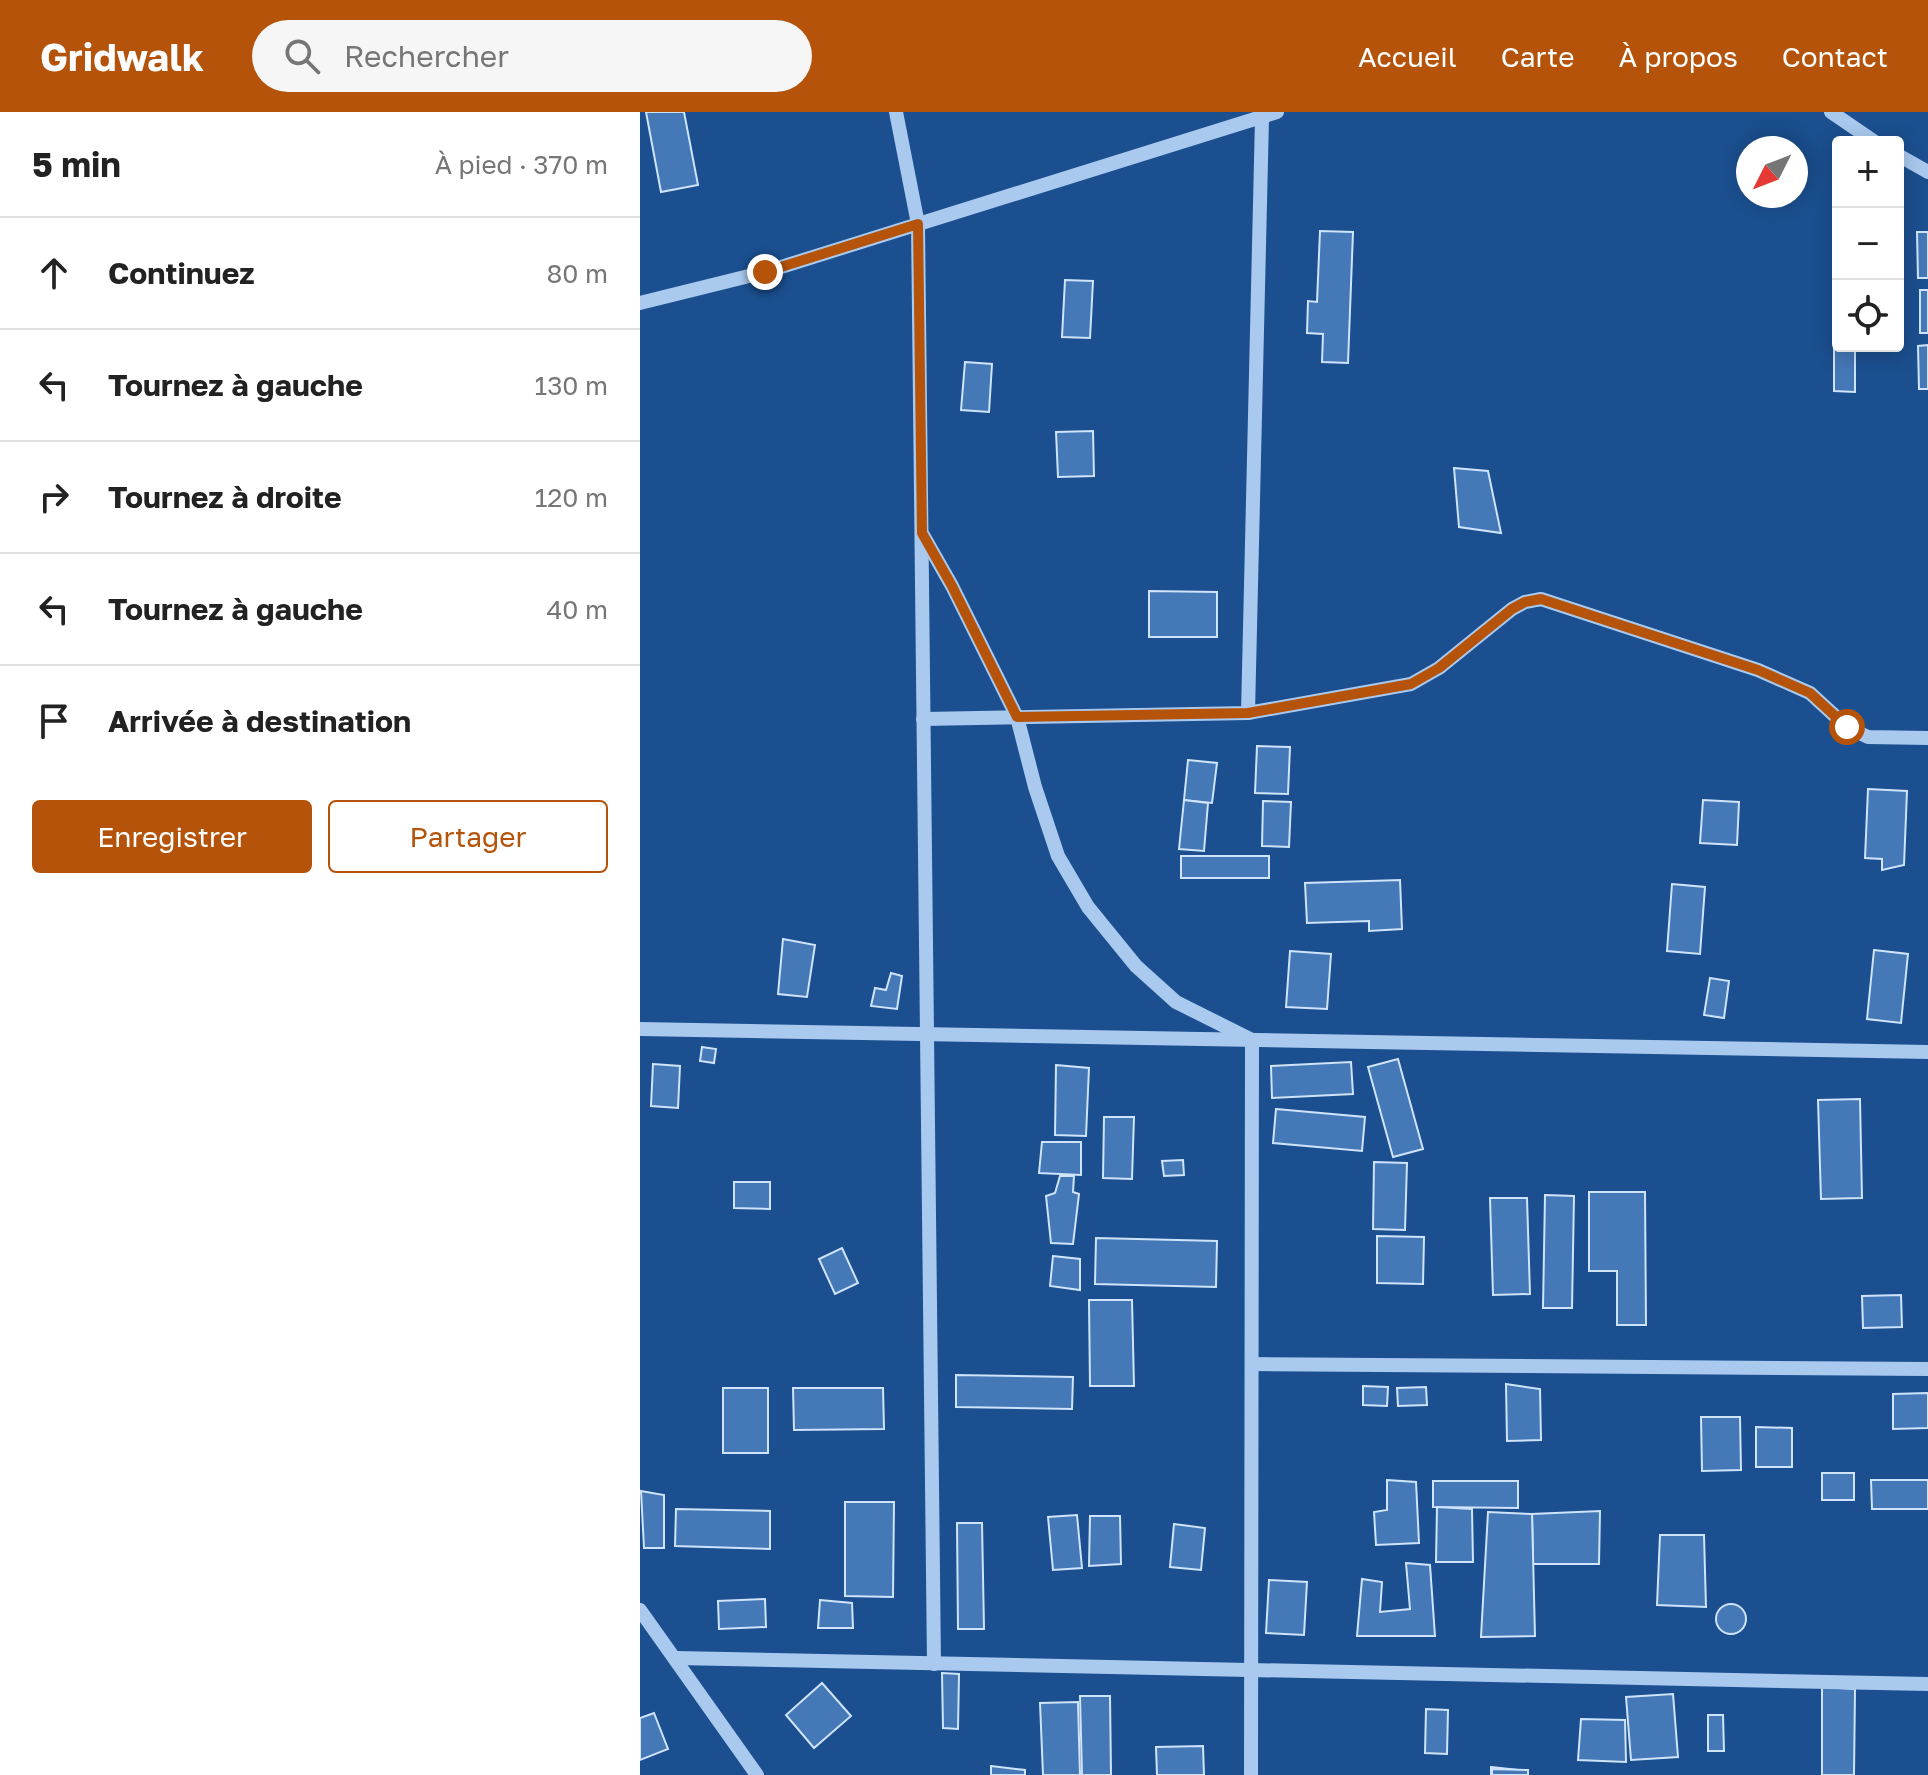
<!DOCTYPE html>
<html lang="fr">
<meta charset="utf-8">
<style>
:root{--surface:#fff;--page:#f6f6f6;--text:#222;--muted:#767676;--line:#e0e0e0;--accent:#b45309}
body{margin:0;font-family:"Golos Text",sans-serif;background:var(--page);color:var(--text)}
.controls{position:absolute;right:24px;top:24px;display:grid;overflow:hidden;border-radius:8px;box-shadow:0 4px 20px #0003}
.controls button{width:72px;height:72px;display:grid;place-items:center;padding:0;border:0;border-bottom:2px solid var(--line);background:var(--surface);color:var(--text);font:40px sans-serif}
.compass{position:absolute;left:1096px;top:24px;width:72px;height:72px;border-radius:50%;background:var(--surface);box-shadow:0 4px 20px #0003;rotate:228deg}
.stop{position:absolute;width:24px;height:24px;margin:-18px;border:6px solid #b45309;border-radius:50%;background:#fff}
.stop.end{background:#b45309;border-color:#fff;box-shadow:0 2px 8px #0008}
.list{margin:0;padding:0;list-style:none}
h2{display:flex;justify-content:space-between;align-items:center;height:104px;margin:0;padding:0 32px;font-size:34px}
h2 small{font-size:26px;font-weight:400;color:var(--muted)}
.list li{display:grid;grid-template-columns:52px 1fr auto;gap:24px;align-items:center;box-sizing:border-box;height:112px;padding:0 32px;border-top:2px solid var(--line)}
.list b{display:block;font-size:30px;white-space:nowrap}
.list em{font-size:26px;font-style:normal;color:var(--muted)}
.actions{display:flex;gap:16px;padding:24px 32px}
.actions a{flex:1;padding:18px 0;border:2px solid var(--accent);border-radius:8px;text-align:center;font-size:28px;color:var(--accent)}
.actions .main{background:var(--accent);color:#fff}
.icon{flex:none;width:44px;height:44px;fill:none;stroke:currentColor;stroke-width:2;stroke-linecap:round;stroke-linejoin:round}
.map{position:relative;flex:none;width:1288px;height:1663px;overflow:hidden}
header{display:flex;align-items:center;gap:48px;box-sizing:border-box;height:112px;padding:0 40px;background:var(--accent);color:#fff}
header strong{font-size:38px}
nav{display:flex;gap:44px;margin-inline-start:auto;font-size:28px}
.search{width:560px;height:72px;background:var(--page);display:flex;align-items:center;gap:20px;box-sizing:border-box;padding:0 28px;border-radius:44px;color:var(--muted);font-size:30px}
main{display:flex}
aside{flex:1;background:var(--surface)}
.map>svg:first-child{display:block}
.building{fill:#4478b7;stroke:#cfe3fa;stroke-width:2}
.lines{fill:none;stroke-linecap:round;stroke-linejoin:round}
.minor{stroke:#a9c9ee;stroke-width:14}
.route{stroke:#b45309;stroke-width:10}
</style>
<header>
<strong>Gridwalk</strong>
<div class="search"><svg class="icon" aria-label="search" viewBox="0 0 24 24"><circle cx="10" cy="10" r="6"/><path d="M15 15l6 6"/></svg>Rechercher</div>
<nav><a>Accueil</a><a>Carte</a><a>À propos</a><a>Contact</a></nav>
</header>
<main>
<aside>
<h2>5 min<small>À pied · 370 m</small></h2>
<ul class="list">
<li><svg class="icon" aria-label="ahead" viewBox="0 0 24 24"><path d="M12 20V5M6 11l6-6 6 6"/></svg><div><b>Continuez</b></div><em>80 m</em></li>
<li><svg class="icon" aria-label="left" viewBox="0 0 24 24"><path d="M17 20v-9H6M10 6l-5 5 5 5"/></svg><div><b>Tournez à gauche</b></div><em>130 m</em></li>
<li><svg class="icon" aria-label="right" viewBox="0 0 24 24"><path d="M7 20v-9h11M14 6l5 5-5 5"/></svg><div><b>Tournez à droite</b></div><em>120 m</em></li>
<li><svg class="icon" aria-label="left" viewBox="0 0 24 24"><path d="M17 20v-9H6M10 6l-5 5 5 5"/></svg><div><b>Tournez à gauche</b></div><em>40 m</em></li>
<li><svg class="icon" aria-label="arrive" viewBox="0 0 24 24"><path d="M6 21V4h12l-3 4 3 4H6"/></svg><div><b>Arrivée à destination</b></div></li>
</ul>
<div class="actions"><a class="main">Enregistrer</a><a>Partager</a></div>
</aside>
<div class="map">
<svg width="1288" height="1663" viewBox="0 0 1288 1663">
<rect width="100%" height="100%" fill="#1b4f8f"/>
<g class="building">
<path d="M6 0H44L58 73 21 80Z"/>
<path d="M680 119 713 120 708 251 682 250 683 222 667 221 668 189 677 190Z"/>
<path d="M1277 120H1288V166H1278Z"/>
<path d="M1193 123H1198V170H1194Z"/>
<path d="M425 168 453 169 450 226 422 225Z"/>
<path d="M1194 177H1198V223H1193Z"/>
<rect x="1280" y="178" width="8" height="43"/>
<path d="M1288 233V277H1279L1278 234Z"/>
<path d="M1194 234H1215V280L1194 279Z"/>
<path d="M325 250 352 252 349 300 321 298Z"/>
<path d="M453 319 454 364 418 365 416 320Z"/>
<path d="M814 356 848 359 861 421 819 415Z"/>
<path d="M509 479 577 480V525H509Z"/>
<path d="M617 634 650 635 648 682 615 681Z"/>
<path d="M548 648 577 651 572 691 544 688Z"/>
<path d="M1228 677 1267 679 1264 753 1242 758V747L1225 746Z"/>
<path d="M544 688 568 691 564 739 539 737Z"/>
<path d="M1063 688 1099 690 1097 733 1060 731Z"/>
<path d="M623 689 651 690 649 735 622 734Z"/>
<rect x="541" y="744" width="88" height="22"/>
<path d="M760 768 762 817 729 819V809L667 811 665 771Z"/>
<path d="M1032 772 1065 775 1060 842 1027 839Z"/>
<path d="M143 827 175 833 167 885 138 882Z"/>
<path d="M1234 838 1268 842 1261 911 1227 907Z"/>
<path d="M650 839 691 842 687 897 646 895Z"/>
<path d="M251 861 262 864 257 897 231 894 235 876 246 878Z"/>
<path d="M1070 866 1089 869 1084 906 1064 903Z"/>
<path d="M62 935 76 937 74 951 60 949Z"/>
<path d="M758 947 783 1037 753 1045 728 955Z"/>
<path d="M711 950 713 982 632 986 631 954Z"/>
<path d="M13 952 40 954 38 996 11 994Z"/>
<path d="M416 953 449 956 446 1024 415 1023Z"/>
<path d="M1220 987 1222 1086 1181 1087 1178 988Z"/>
<path d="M636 997 725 1005 722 1039 633 1031Z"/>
<path d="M464 1005H494L492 1067 463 1066Z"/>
<path d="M402 1030H441V1063L399 1061Z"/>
<path d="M543 1048 544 1063 524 1064 522 1049Z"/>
<path d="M734 1050 767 1051 765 1118 733 1117Z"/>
<path d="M420 1064H434L433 1080 439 1082 433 1132 411 1131 406 1084 415 1081Z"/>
<path d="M94 1070H130V1097L94 1096Z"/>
<path d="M949 1080H1005L1006 1213H977V1159H949Z"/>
<path d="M905 1083 934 1084 932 1196H903Z"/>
<path d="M850 1086H887L890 1182 853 1183Z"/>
<path d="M737 1124 784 1125 783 1172 737 1171Z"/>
<path d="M456 1126 577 1129 576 1175 455 1172Z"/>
<path d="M202 1136 218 1171 195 1182 179 1147Z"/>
<path d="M413 1144 440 1147V1178L410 1174Z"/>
<path d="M1261 1183 1262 1215 1223 1216 1222 1184Z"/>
<path d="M449 1188H492L494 1274H450Z"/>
<path d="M316 1263 433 1265 432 1297 316 1295Z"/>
<path d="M866 1272 900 1277 901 1328 867 1329Z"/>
<path d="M723 1274 748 1275 747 1294 723 1293Z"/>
<path d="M786 1275 787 1293 758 1294 757 1276Z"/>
<rect x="83" y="1276" width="45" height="65"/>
<path d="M153 1276H243L244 1317 154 1318Z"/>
<path d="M1288 1281V1316L1253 1317V1282Z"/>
<path d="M1061 1305H1100L1101 1358 1062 1359Z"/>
<path d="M1116 1315 1152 1316V1355H1116Z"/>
<rect x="1182" y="1361" width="32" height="27"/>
<path d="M747 1368 776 1370 779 1431 736 1433 734 1400 747 1398Z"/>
<path d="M1231 1368H1288V1397H1232Z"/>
<path d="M793 1369H878V1396L793 1395Z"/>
<path d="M1 1379 24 1383V1436H4Z"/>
<path d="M205 1390H254L253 1485 205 1484Z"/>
<path d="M797 1395 832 1397 833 1450H796Z"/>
<path d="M36 1397 130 1399V1437L35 1434Z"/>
<path d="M960 1399 959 1452H893L892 1402Z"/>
<path d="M848 1400 892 1402 895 1524 841 1525Z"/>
<path d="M437 1403 442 1456 413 1458 408 1405Z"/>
<path d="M450 1404H480L481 1452 449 1454Z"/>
<path d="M317 1411H342L344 1517H318Z"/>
<path d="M534 1412 565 1416 561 1458 530 1455Z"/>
<path d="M1020 1423H1064L1066 1495 1017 1493Z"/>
<path d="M766 1451 790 1453 795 1524H717L722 1467 742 1470 740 1500 770 1497Z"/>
<path d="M629 1468 667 1470 664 1523 626 1521Z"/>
<path d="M125 1487 126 1515 79 1517 78 1489Z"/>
<path d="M180 1488 212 1491 213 1516H178Z"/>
<circle cx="1091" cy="1507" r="15"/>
<path d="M302 1561 319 1562 318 1617 303 1616Z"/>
<path d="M182 1571 211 1604 174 1636 146 1603Z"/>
<path d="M1182 1575 1215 1577 1214 1663H1182Z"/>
<path d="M1033 1582 1038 1645 991 1648 986 1585Z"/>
<path d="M440 1584H470L471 1663H442Z"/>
<path d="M438 1590 440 1663H403L400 1591Z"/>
<path d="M786 1597 808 1598 807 1642 785 1641Z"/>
<path d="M14 1601 28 1637 0 1648V1606Z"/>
<path d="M1068 1603H1083L1084 1639H1068Z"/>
<path d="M941 1607 985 1608 986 1650 938 1648Z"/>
<path d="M563 1634 564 1663H517L516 1635Z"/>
<path d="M351 1654 385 1658V1663H351Z"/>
<path d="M851 1655 888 1659V1663H851Z"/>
<path d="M852 1657 888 1658V1663H852Z"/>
</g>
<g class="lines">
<g class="minor">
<path d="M256 0 278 112 294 1552"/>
<path d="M1191 0 1235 30"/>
<path d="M1258 43 1288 60"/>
<path d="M0 191 125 160 637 0"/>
<path d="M283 423 312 474 377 605 395 675 418 744 448 795 496 854 536 890 612 928 611 1663"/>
<path d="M608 601 622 6"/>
<path d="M283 607 608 601 771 572 799 556 872 497 885 490 901 487 1118 558 1170 581 1207 615 1228 625 1288 626"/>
<path d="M0 917 1288 940"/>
<path d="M612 1252 1288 1257"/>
<path d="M0 1498 117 1663"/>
<path d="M36 1546 1288 1572"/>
</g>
</g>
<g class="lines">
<path class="route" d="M125 160 278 112 282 421 312 474 377 605 608 601 771 572 799 556 872 497 885 490 901 487 1118 558 1170 581 1207 615"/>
</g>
</svg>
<div class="controls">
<button>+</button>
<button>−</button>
<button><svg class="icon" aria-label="locate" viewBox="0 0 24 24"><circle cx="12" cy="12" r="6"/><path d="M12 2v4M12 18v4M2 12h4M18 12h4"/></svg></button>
</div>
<svg class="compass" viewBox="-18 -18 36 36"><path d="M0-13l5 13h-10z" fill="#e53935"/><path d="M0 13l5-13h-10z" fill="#767676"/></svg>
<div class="stop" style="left:1207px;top:615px"></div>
<div class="stop end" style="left:125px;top:160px"></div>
</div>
</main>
